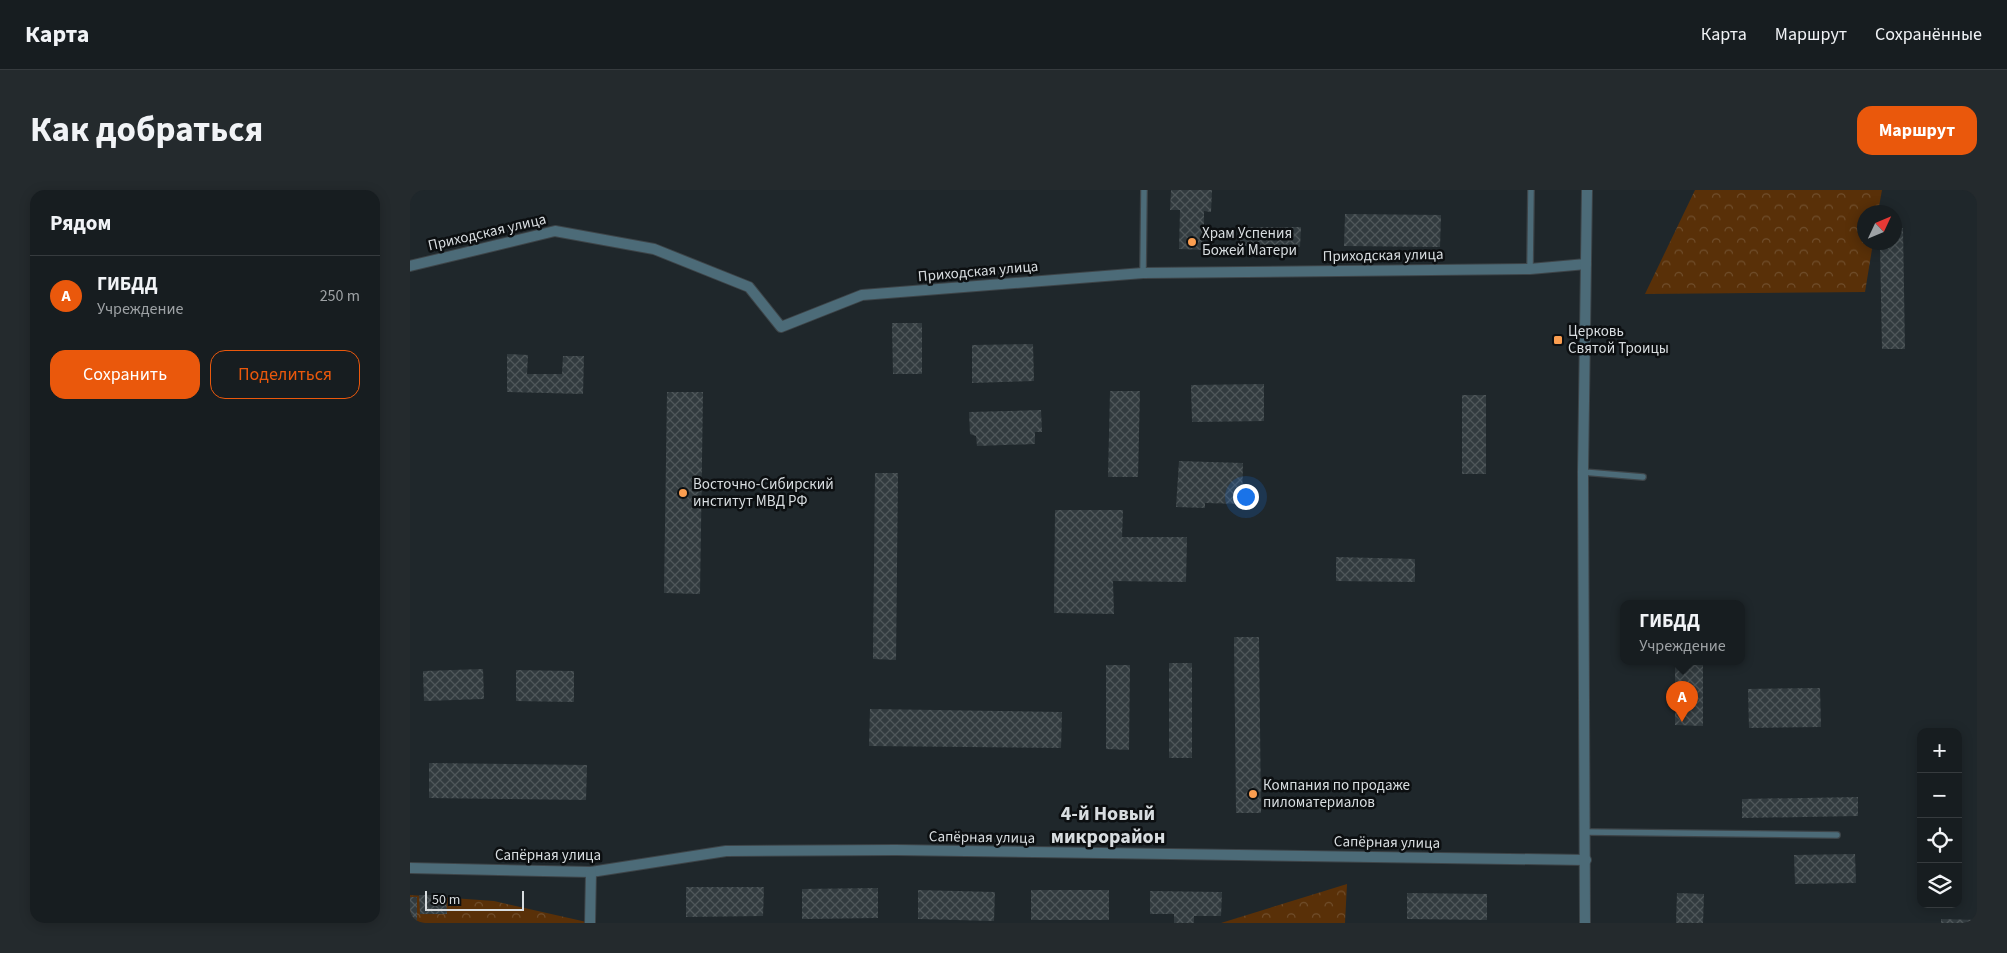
<!DOCTYPE html>
<html lang="ru">
<meta charset="utf-8">
<style>
:root{--surface:#171d20;--page:#242a2d;--text:#f1f3f6;--muted:#9ea2a5;--line:#363b3e;--accent:#ea580c}
body{margin:0;font-family:"Source Sans 3",sans-serif;background:var(--page);color:var(--text)}
.controls{position:absolute;right:15px;bottom:15px;display:grid;overflow:hidden;border-radius:10px;box-shadow:0 2px 12px #0003}
.controls button{width:45px;height:45px;display:grid;place-items:center;padding:0;border:0;border-bottom:1px solid var(--line);background:var(--surface);color:var(--text);font:25px sans-serif}
.compass{position:absolute;left:1447px;top:15px;width:45px;height:45px;border-radius:50%;background:var(--surface);box-shadow:0 2px 12px #0003;rotate:46deg}
.scale{position:absolute;left:15px;bottom:12px;width:99px;box-sizing:border-box;padding-left:5px;border:2px solid #d8dde0;border-top:0;font-size:14px;line-height:18px;white-space:nowrap;color:#d8dde0;-webkit-text-stroke:4px #0c0f11;paint-order:stroke}
.you{position:absolute;left:835px;top:306px;width:18px;height:18px;margin:-12px;border:4px solid #fff;border-radius:50%;background:#1a73e8;box-shadow:0 0 0 8px #1a73e833}
.badge{display:grid;place-items:center;width:32px;height:32px;border-radius:50%;background:var(--accent);color:#fff;font-size:16px;font-weight:700}
.pin{position:absolute;translate:-50% -41px;filter:drop-shadow(0 1px 2px #0008)}
.pin::after{content:'';position:absolute;top:26px;width:18px;height:15px;background:inherit;clip-path:polygon(0 0,100% 0,50% 100%)}
.popup{position:absolute;left:1210px;top:410px;width:125px;height:65px;box-sizing:border-box;display:grid;place-content:center;border-radius:10px;background:var(--surface);filter:drop-shadow(0 1px 4px #0005);font-size:16px;white-space:nowrap;color:var(--muted)}
.popup b{font-size:19px;color:var(--text)}
.popup::after{content:'';position:absolute;left:50%;top:100%;margin-left:-10px;border:10px solid transparent;border-top-color:var(--surface)}
.list{margin:0;padding:0;list-style:none}
h2{display:flex;justify-content:space-between;align-items:center;height:65px;margin:0;padding:0 20px;font-size:21px}
h2 small{font-size:16px;font-weight:400;color:var(--muted)}
.list li{display:grid;grid-template-columns:32px 1fr auto;gap:15px;align-items:center;box-sizing:border-box;height:80px;padding:0 20px;border-top:1px solid var(--line)}
.list b{display:block;font-size:19px;white-space:nowrap}
.list p{margin:0;font-size:16px;white-space:nowrap;color:var(--muted)}
.list em{font-size:16px;font-style:normal;color:var(--muted)}
.actions{display:flex;gap:10px;padding:15px 20px}
.actions a{flex:1;padding:11px 0;border:1px solid var(--accent);border-radius:15px;text-align:center;font-size:18px;color:var(--accent)}
.actions .main{background:var(--accent);color:#fff}
.icon{flex:none;width:28px;height:28px;fill:none;stroke:currentColor;stroke-width:2;stroke-linecap:round;stroke-linejoin:round}
.map{position:relative;flex:none;width:1567px;height:733px;overflow:hidden;border-radius:15px}
header{display:flex;align-items:center;gap:30px;box-sizing:border-box;height:70px;padding:0 25px;background:var(--surface);border-bottom:1px solid var(--line)}
header strong{font-size:24px}
nav{display:flex;gap:28px;margin-inline-start:auto;font-size:18px}
.intro{display:flex;align-items:center;justify-content:space-between;box-sizing:border-box;height:120px;padding:0 30px}
h1{margin:0;font-size:35px}
.button{padding:12px 22px;border-radius:15px;background:var(--accent);color:#fff;font-size:18px;font-weight:700}
main{display:flex;gap:30px;padding:0 30px}
aside{flex:1;background:var(--surface);border-radius:15px;box-shadow:0 2px 12px #0003}
.map>svg:first-child{display:block}
.forest{fill:url(#forest-crowns)}
.building{fill:url(#building-cross-hatch)}
.lines{fill:none;stroke-linecap:round;stroke-linejoin:round}
.service-casing{stroke:#3d4448;stroke-width:8}
.minor-casing{stroke:#3d4448;stroke-width:12}
.service{stroke:#4c6b78;stroke-width:5.5}
.minor{stroke:#4c6b78;stroke-width:10}
.poi-dot{fill:#fb9e50;stroke:#0c0f11;stroke-width:2}
.labels{text-anchor:middle;stroke-width:5;stroke-linejoin:round;paint-order:stroke}
.street-label{font-size:15px;fill:#d8dde0;stroke:#0c0f11}
.poi-label{font-size:15px;fill:#d8dde0;stroke:#0c0f11;text-anchor:start}
.district-label{font-size:20px;font-weight:bold;fill:#d8dde0;stroke:#0c0f11}
</style>
<header>
<strong>Карта</strong>
<nav><a>Карта</a><a>Маршрут</a><a>Сохранённые</a></nav>
</header>
<div class="intro"><h1>Как добраться</h1><a class="button">Маршрут</a></div>
<main>
<aside>
<h2>Рядом<small></small></h2>
<ul class="list">
<li><span class="badge">A</span><div><b>ГИБДД</b><p>Учреждение</p></div><em>250 m</em></li>
</ul>
<div class="actions"><a class="main">Сохранить</a><a>Поделиться</a></div>
</aside>
<div class="map">
<svg width="1567" height="733" viewBox="0 0 1567 733">
<defs>
<pattern id="forest-crowns" width="20" height="18" patternUnits="userSpaceOnUse" patternTransform="scale(1.25)"><rect width="20" height="18" fill="#593008"/><path d="M2 6a3 3 0 1 1 6 0M12 15a3 3 0 1 1 6 0" fill="none" stroke="#704e2c"/></pattern>
<pattern id="building-cross-hatch" width="8" height="8" patternUnits="userSpaceOnUse" patternTransform="scale(1.25)"><rect width="8" height="8" fill="#323b3f"/><path d="M0 0l8 8M0 8l8-8" fill="none" stroke="#4f575a"/></pattern>
</defs>
<rect width="100%" height="100%" fill="#1f272b"/>
<g class="forest">
<path d="M1285 0H1472L1468 22H1454V52L1463 53 1455 102 1235 104Z"/>
<path d="M937 694 935 733H811Z"/>
<path d="M0 705 84 711 181 733H0Z"/>
</g>
<g class="building">
<path d="M761 0H802L801 22 794 21V60L769 59 770 20H760Z"/>
<path d="M935 24 1031 25 1030 57 934 56Z"/>
<path d="M830 37H891L890 57 830 56Z"/>
<path d="M1484 38H1493L1495 159H1472L1470 52H1484Z"/>
<path d="M482 133H512V184H483Z"/>
<path d="M623 154 624 191 562 193V155Z"/>
<path d="M97 164 118 165 117 184H152L153 166H174L173 204 97 202Z"/>
<path d="M854 194V231L782 232 781 195Z"/>
<path d="M700 201H730L728 287H698Z"/>
<path d="M257 202H293L290 404 254 403Z"/>
<rect x="1052" y="205" width="24" height="79"/>
<path d="M631 220 632 242H625V254L567 256 566 246 560 244 559 222Z"/>
<path d="M769 271 833 273 832 314 795 313V318L766 317Z"/>
<path d="M465 283H488L486 470 463 469Z"/>
<path d="M645 320H713L712 347H777L776 392 703 391 704 424 644 423Z"/>
<path d="M926 367 1005 369V392L926 391Z"/>
<path d="M824 447H849L851 623H826Z"/>
<path d="M1265 471H1293V536L1265 535Z"/>
<rect x="759" y="473" width="23" height="95"/>
<path d="M696 475H720L719 560 696 559Z"/>
<path d="M73 479 74 509 14 511 13 481Z"/>
<path d="M106 480 164 481V512L106 511Z"/>
<path d="M1410 498 1411 537 1339 538 1338 499Z"/>
<path d="M460 519 652 522 651 558 459 556Z"/>
<path d="M19 573 177 575 176 610 19 608Z"/>
<path d="M1448 607V626L1332 628V609Z"/>
<path d="M1445 664 1446 693 1385 694 1384 665Z"/>
<path d="M276 697H354L353 726 276 727Z"/>
<path d="M468 698V728L392 729V699Z"/>
<path d="M508 700 585 702 584 731 508 729Z"/>
<rect x="621" y="700" width="78" height="30"/>
<path d="M740 701 812 702 811 726H784V733H764V724H740Z"/>
<path d="M997 703 1077 704V730L997 729Z"/>
<path d="M1267 703 1294 704 1293 733H1266Z"/>
<path d="M9 705H36L37 724H10Z"/>
<rect x="0" y="707" width="7" height="24"/>
<path d="M1531 729 1567 730V733H1531Z"/>
</g>
<g class="lines">
<g class="service-casing">
<g id="service">
<path d="M1120 79 1121 0"/>
<path d="M733 83 734 0"/>
<path d="M1173 282 1233 287"/>
<path d="M1176 642 1427 645"/>
</g>
</g>
<g class="minor-casing">
<g id="minor">
<path d="M0 76 145 41 244 59 339 97 371 137 452 105 733 83 1120 79 1176 74"/>
<path d="M0 678 181 682 316 661 486 660 1176 670"/>
<path d="M180 733 181 682"/>
<path d="M1175 733 1173 282 1177 0"/>
</g>
</g>
<use href="#service" class="service"/>
<use href="#minor" class="minor"/>
</g>
<g class="poi-dot">
<circle cx="782" cy="52" r="5"/>
<rect x="1143" y="145" width="10" height="10" rx="2.5"/>
<circle cx="273" cy="303" r="5"/>
<circle cx="843" cy="604" r="5"/>
</g>
<g class="labels">
<g class="street-label">
<text transform="translate(77 42) rotate(-13)" y="5">Приходская улица</text>
<text transform="translate(973 65) rotate(-1)" y="5">Приходская улица</text>
<text transform="translate(568 81) rotate(-5)" y="5">Приходская улица</text>
<text transform="translate(572 647) rotate(1)" y="5">Сапёрная улица</text>
<text transform="translate(977 652) rotate(1)" y="5">Сапёрная улица</text>
<text x="138" y="670">Сапёрная улица</text>
</g>
<g class="poi-label">
<text x="792" y="48">Храм Успения<tspan x="792" dy="17">Божей Матери</tspan></text>
<text x="1158" y="146">Церковь<tspan x="1158" dy="17">Святой Троицы</tspan></text>
<text x="283" y="299">Восточно-Сибирский<tspan x="283" dy="17">институт МВД РФ</tspan></text>
<text x="853" y="600">Компания по продаже<tspan x="853" dy="17">пиломатериалов</tspan></text>
</g>
<g class="district-label">
<text x="698" y="630">4-й Новый<tspan x="698" dy="23">микрорайон</tspan></text>
</g>
</g>
</svg>
<div class="controls">
<button>+</button>
<button>−</button>
<button><svg class="icon" aria-label="locate" viewBox="0 0 24 24"><circle cx="12" cy="12" r="6"/><path d="M12 2v4M12 18v4M2 12h4M18 12h4"/></svg></button>
<button><svg class="icon" aria-label="layers" viewBox="0 0 24 24"><path d="M12 4l9 5-9 5-9-5zM3 14l9 5 9-5"/></svg></button>
</div>
<svg class="compass" viewBox="-18 -18 36 36"><path d="M0-13l5 13h-10z" fill="#e53935"/><path d="M0 13l5-13h-10z" fill="#9ea2a5"/></svg>
<div class="scale">50 m</div>
<div class="you"></div>
<div class="pin badge" style="left:1272px;top:532px">A</div>
<div class="popup"><b>ГИБДД</b>Учреждение</div>
</div>
</main>
